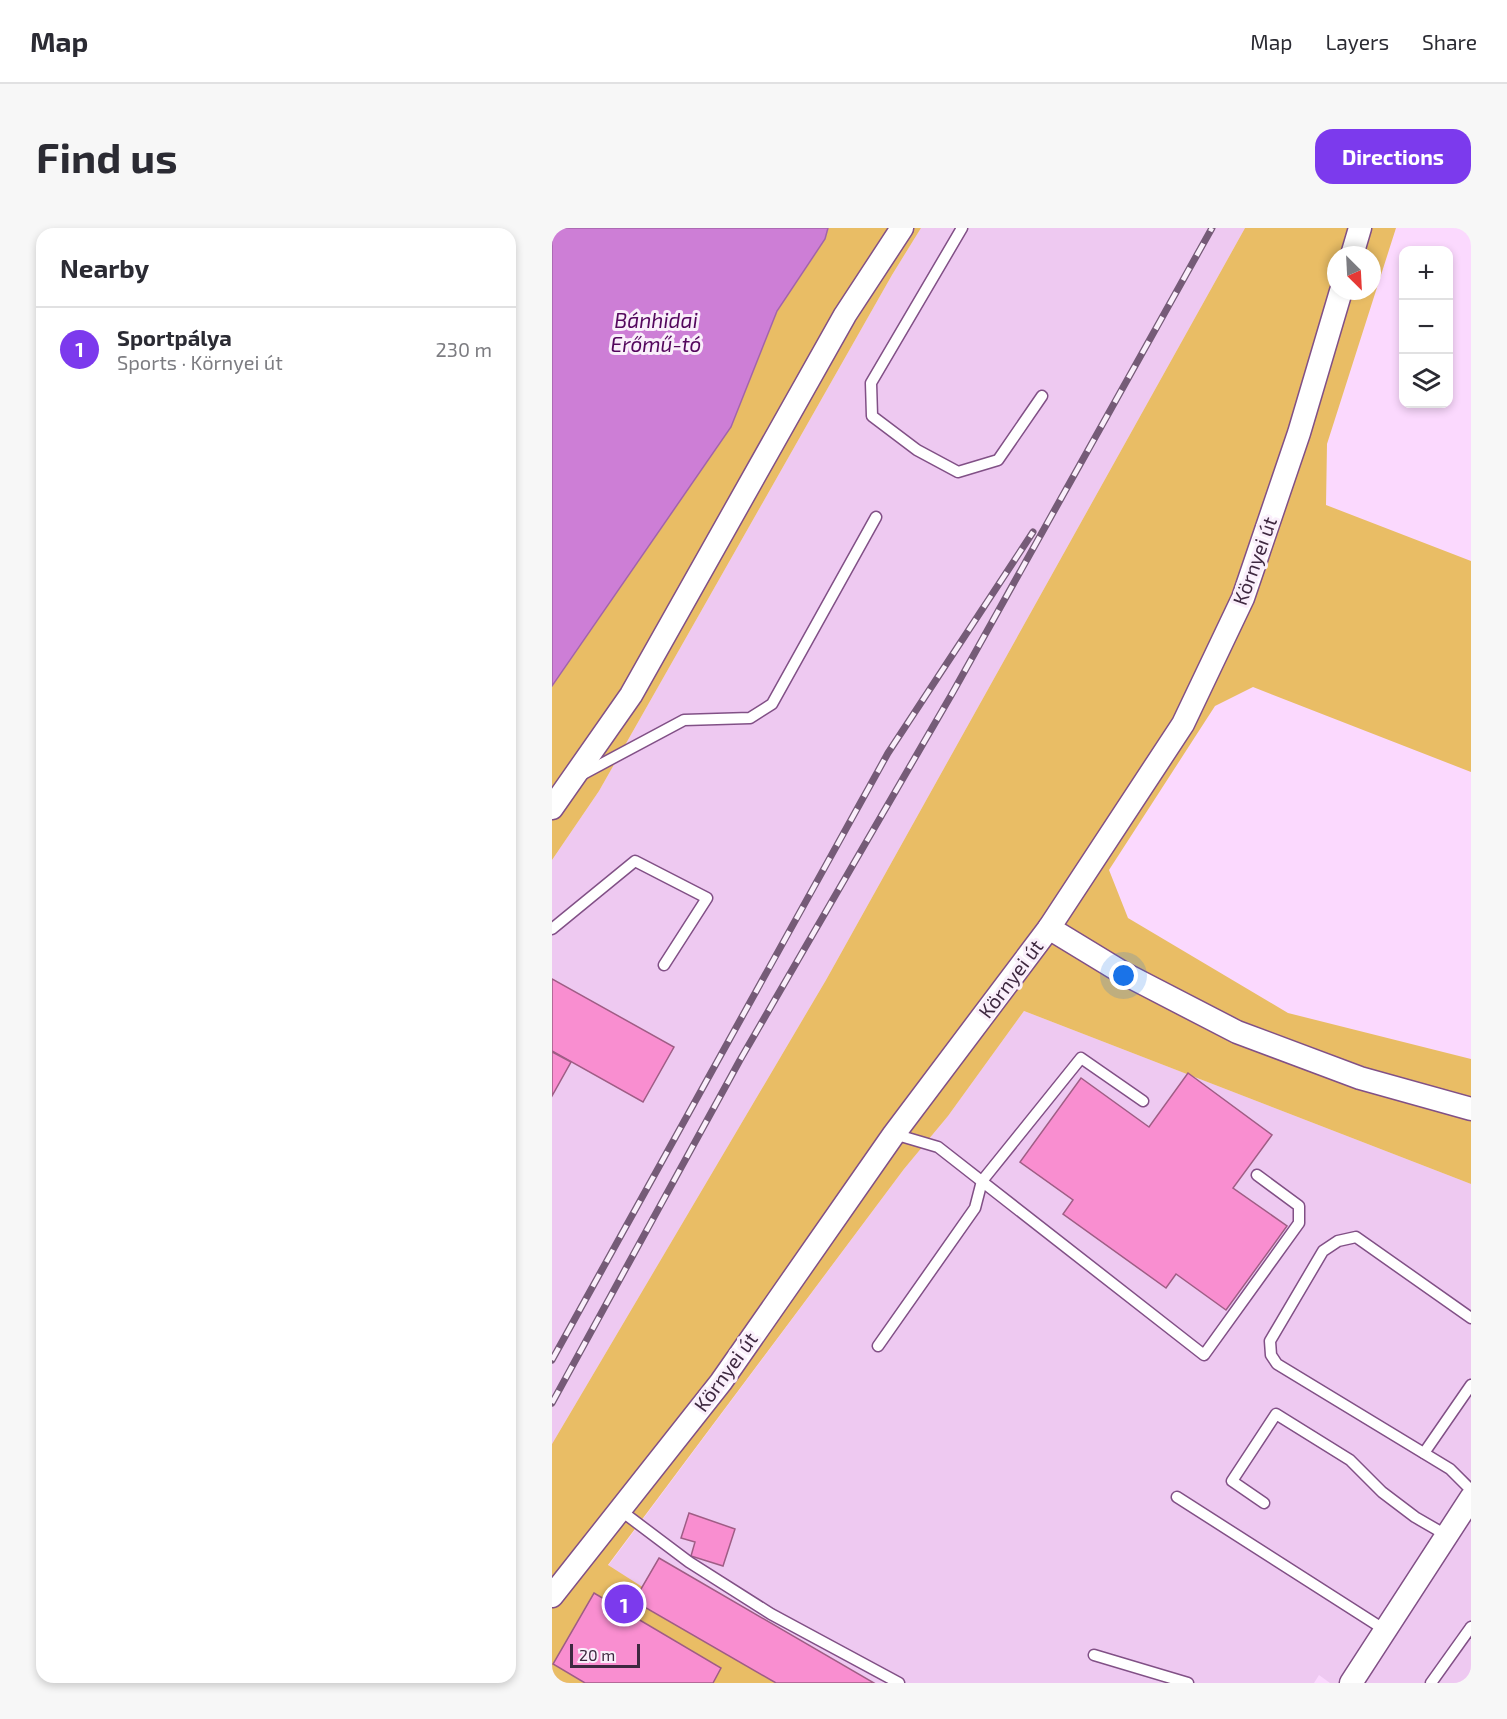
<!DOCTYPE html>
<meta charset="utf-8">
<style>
:root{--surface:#fff;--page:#f7f7f7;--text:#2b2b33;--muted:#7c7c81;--line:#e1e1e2;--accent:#7c3aed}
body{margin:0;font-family:"Exo 2",sans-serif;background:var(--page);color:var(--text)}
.controls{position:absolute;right:18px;top:18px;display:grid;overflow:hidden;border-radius:12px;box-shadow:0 3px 9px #0003}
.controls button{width:54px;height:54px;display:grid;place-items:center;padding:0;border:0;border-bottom:2px solid var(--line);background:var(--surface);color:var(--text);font:30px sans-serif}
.compass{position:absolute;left:775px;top:18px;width:54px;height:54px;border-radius:50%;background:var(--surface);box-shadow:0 3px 9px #0003;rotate:156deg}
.scale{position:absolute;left:18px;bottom:15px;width:70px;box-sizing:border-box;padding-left:6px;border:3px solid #3e2840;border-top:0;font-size:16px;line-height:21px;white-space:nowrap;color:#3e2840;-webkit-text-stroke:4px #faeffb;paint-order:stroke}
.you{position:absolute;left:572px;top:748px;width:21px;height:21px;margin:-15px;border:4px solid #fff;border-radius:50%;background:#1a73e8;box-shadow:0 0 0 9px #1a73e833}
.badge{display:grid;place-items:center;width:39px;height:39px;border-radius:50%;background:var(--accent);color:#fff;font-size:20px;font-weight:700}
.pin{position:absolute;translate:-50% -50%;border:3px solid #fff;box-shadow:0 2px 6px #0006}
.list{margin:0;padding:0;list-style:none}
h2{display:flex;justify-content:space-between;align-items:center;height:78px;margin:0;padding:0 24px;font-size:26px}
h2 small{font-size:20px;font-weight:400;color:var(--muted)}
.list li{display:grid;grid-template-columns:39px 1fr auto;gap:18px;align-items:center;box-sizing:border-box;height:84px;padding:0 24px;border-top:2px solid var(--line)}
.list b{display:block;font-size:22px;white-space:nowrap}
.list p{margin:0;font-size:20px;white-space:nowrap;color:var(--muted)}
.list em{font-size:20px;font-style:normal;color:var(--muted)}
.icon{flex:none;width:33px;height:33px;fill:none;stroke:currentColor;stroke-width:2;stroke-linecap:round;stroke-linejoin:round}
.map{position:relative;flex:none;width:919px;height:1455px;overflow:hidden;border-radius:18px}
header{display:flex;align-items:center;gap:36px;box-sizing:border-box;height:84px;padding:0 30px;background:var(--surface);border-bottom:2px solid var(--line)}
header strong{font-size:28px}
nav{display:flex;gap:33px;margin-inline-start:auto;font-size:21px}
.intro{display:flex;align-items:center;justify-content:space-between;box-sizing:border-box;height:144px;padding:0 36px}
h1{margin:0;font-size:42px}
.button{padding:15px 27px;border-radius:18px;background:var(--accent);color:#fff;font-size:21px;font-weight:700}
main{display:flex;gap:36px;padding:0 36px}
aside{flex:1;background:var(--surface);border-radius:18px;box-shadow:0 3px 9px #0003}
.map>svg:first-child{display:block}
.built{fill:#eec9f1}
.green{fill:#e9bd65;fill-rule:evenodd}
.water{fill:#cd7ed6;stroke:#a264a9;stroke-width:1.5}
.building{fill:#f98ed0;stroke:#9f5d85;stroke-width:1.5}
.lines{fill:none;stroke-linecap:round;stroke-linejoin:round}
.lane-casing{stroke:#815086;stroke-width:13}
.street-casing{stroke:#815086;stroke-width:25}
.lane{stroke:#fff;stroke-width:10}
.street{stroke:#fff;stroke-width:22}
.rail-casing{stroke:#755b77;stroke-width:7}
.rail{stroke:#faeffb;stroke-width:4.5;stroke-dasharray:14;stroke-linecap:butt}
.labels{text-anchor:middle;stroke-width:6;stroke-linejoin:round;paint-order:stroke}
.street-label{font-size:20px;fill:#3e2840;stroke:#faeffb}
.water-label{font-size:21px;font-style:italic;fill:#54075d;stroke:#faeffb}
</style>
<header>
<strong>Map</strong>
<nav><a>Map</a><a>Layers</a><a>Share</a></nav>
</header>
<div class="intro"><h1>Find us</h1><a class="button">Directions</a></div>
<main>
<aside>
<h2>Nearby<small></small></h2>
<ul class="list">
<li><span class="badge">1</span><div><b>Sportpálya</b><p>Sports · Környei út</p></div><em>230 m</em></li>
</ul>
</aside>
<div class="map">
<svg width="919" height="1455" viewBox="0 0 919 1455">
<rect width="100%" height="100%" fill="#fbd9fe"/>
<g class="built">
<path d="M369 0H693L274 752 0 1216V632L47 563 340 47Z"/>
<path d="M472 783 919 956V1455H778L767 1447 762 1455H241L56 1338 352 941 396 888Z"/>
</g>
<g class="green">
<path d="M276 0H369L340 47 47 563 0 632V458L179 199 225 83 273 11Z"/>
<path d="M693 0H844L775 216 774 277 919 333V544L701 459 663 478 557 642 576 690 736 785 919 831V956L472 783 396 888 352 941 56 1337 241 1455H0V1216L274 752ZM784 27H820V63H784Z"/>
</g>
<path class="water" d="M0 0H276L273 11 225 83 179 199 0 458Z"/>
<g class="building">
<path d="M0 751 122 819 91 874 0 823Z"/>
<path d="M0 824 19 834 0 868Z"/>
<path d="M636 845 720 907 681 960 735 998 674 1082 624 1046 614 1060 511 986 521 972 468 934 529 850 597 899Z"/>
<path d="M137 1285 183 1301 171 1338 139 1328 143 1314 129 1310Z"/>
<path d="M107 1330 322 1455H224L82 1373Z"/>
<path d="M42 1365 169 1440 161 1455H33L1 1436Z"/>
</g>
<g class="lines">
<g class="lane-casing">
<g id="lane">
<path d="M410 0 319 155 320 188 365 222 406 244 446 232 490 168"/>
<path d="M31 546 132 492 198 490 220 476 324 289"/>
<path d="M0 701 83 633 155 670 112 737"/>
<path d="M342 906 386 919 652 1127 747 995V978L705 947"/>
<path d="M919 1090 804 1009 786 1013 771 1023 718 1113 719 1127 725 1136 898 1241 919 1262"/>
<path d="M326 1118 423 980 430 953 529 830 591 873"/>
<path d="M872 1225 919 1157"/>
<path d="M625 1269 833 1402"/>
<path d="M712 1275 680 1253 724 1186 798 1232 830 1264 863 1289 894 1307"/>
<path d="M68 1282 137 1334 219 1386 347 1455"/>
<path d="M542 1427 636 1455"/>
<path d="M879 1455 919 1399"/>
</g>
</g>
<g class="street-casing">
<g id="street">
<path d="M800 27 808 0"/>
<path d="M0 580 79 467 293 87 350 0"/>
<path d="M497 700 571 745 685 804 808 850 919 881"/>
<path d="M0 1368 169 1154 342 906 497 700 631 496 691 370 747 205 789 63"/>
<path d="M799 1455 919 1270"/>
</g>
</g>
<use href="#lane" class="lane"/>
<use href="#street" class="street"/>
<g class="rail-casing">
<g id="rail">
<path d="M0 1132 336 525 481 304"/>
<path d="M0 1175 188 832 401 464 660 0"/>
</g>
</g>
<use href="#rail" class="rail"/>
</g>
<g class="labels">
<g class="street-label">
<text transform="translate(703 333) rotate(-70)" y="7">Környei út</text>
<text transform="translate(459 751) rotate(-53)" y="7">Környei út</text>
<text transform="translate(174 1144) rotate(-54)" y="7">Környei út</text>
</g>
<g class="water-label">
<text x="104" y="100">Bánhidai<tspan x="104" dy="24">Erőmű-tó</tspan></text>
</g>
</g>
</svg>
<div class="controls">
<button>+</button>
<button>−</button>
<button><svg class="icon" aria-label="layers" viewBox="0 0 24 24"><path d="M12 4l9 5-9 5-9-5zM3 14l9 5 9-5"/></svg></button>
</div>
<svg class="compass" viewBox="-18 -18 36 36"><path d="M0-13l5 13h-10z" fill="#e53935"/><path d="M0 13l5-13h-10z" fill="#7c7c81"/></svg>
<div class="scale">20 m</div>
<div class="you"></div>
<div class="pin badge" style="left:72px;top:1376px">1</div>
</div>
</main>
